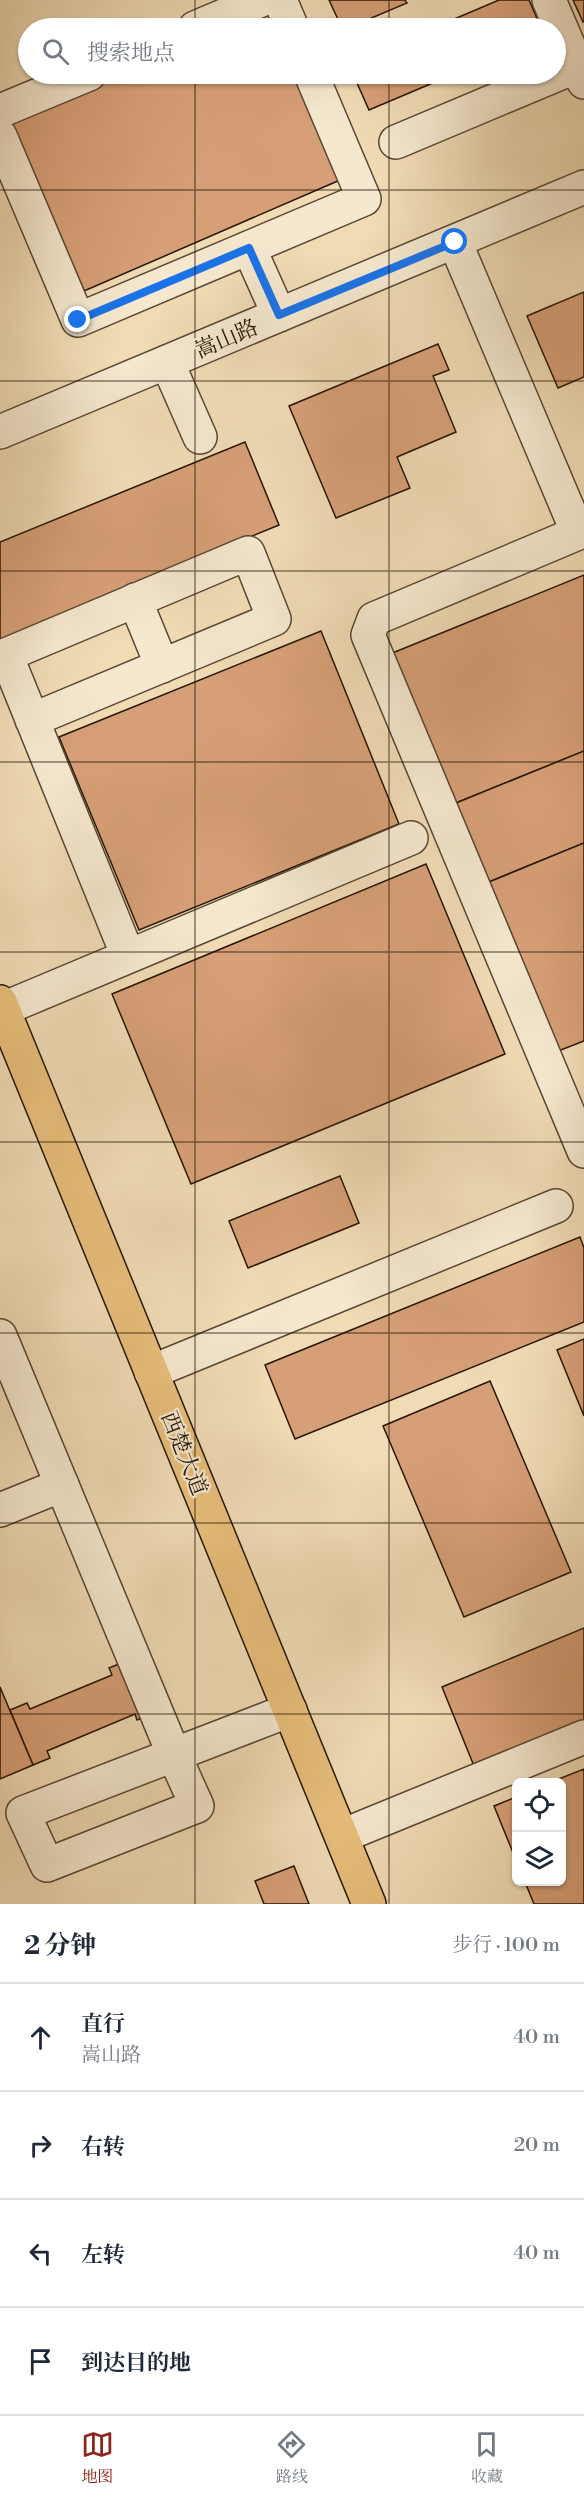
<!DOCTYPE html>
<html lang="zh">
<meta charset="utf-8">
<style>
:root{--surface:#fff;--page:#f6f6f7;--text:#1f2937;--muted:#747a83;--line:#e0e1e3;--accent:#8f2418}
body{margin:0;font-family:"Libre Bodoni","Noto Serif SC",serif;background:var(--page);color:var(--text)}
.controls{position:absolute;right:18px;bottom:18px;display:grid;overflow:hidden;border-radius:9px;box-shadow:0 2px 4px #0004}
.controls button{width:54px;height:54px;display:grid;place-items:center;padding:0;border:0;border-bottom:2px solid var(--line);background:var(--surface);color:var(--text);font:30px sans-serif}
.stop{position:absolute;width:18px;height:18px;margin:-14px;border:4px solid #1a73e8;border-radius:50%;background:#fff}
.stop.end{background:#1a73e8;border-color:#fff;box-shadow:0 2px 6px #0008}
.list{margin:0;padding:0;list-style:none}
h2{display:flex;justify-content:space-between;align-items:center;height:78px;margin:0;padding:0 24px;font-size:26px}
h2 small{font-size:20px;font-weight:400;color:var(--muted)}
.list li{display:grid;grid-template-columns:39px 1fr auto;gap:18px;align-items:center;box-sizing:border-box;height:108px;padding:0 24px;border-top:2px solid var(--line)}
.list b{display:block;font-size:22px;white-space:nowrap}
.list p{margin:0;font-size:20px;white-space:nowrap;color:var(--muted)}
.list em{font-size:20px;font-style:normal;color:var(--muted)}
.icon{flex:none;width:33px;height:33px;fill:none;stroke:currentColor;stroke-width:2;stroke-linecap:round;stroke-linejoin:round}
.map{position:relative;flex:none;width:584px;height:1904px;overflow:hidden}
.search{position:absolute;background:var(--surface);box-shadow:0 2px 4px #0004;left:18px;right:18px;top:18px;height:66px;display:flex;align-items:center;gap:15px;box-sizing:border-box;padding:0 21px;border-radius:33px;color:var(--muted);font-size:22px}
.sheet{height:510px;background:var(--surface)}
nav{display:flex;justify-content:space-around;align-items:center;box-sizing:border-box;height:84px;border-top:2px solid var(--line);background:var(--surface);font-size:16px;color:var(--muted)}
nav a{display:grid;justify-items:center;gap:3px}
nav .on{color:var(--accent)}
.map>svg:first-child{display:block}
.building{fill:#d79f77;stroke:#251508;stroke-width:1.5}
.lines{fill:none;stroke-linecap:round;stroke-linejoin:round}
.minor-casing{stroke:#584633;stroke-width:36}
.major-casing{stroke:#251508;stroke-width:36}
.minor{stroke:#f5e8cf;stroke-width:33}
.major{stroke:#e8be7a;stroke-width:33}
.route{stroke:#1a73e8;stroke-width:8}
.grid{fill:none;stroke:#251508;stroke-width:1.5;stroke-opacity:0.55}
.labels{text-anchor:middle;stroke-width:4.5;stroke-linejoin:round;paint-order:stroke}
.street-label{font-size:22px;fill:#251508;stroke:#f5e8cf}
</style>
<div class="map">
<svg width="584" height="1904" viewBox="0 0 584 1904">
<rect width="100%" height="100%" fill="#f0dbb5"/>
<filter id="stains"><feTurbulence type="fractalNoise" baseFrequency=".00333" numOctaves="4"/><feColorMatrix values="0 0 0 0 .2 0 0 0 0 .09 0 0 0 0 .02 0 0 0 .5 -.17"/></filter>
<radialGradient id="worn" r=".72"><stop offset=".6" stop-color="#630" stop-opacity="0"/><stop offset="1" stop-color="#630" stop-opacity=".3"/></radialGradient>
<g class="building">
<path d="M329 0H405L407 3 348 28H342Z"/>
<path d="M499 0H529L541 28H433Z"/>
<path d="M573 0H584V22H583Z"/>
<path d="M266 9 275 28H222Z"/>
<path d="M118 74H294L340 180 84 291 10 120Z"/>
<path d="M353 74H454L369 110Z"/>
<path d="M584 292V377L558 388 527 316Z"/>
<path d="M438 344 449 370 433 376 456 432 397 457 410 488 336 518 289 406Z"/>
<path d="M245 442 279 525 0 640V542Z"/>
<path d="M584 575V751L451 805 390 654Z"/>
<path d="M321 631 399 824 139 930 59 737Z"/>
<path d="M584 751V843L484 884 451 805Z"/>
<path d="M584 843V1041L553 1053 484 884Z"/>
<path d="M426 864 505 1054 191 1184 112 994Z"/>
<path d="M340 1176 359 1223 248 1268 229 1221Z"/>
<path d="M580 1237 584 1248V1322L295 1439 265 1365Z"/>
<path d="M584 1339V1416L557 1350Z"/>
<path d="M490 1381 571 1572 464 1617 383 1426Z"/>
<path d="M584 1628V1721L474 1766 442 1687Z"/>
<path d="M129 1660 152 1714 137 1720 135 1714 47 1751 50 1758 33 1765 10 1710 27 1703 30 1709 112 1675 109 1668Z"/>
<path d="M0 1687 33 1765 0 1779Z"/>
<path d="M584 1769V1904H534L525 1882H562V1782H551Z"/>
<path d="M516 1797V1860L494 1806Z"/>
<path d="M294 1866 309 1904H264L255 1881Z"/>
</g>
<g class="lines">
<g class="minor-casing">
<g id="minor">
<path d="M280 0 292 28"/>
<path d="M549 0 584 82"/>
<path d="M195 28 261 0"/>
<path d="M0 111 89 74"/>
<path d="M0 136 78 320 364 199 311 74"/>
<path d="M396 142 584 63"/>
<path d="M455 242 578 533 374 619 368 635 584 1151"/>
<path d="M249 248 279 315"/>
<path d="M167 362 200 437"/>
<path d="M0 432 584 187"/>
<path d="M135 600 162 666"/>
<path d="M32 720 274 619 248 553 6 655 128 956"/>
<path d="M3 1009 411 838"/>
<path d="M0 1336 174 1755 197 1806 47 1865 23 1813 290 1710"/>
<path d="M151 1372 556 1206"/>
<path d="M0 1510 62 1485"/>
<path d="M342 1836 584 1737"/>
</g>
</g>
<g class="major-casing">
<path id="major" d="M0 1002 369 1904"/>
</g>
<use href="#minor" class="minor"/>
<use href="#major" class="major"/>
</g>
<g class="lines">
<path class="route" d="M78 320 249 248 279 315 455 242"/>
</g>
<path class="grid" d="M195 0V28M389 0V28M195 74V1904M389 74V1904M0 190H584M0 381H584M0 571H584M0 762H584M0 952H584M0 1142H584M0 1333H584M0 1523H584M0 1714H584"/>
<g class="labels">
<g class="street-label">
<text transform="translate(226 338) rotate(-23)" y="8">嵩山路</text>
<text transform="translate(185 1453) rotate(68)" y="8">西楚大道</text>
</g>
</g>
<rect width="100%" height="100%" filter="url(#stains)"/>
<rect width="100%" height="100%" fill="url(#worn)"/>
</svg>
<div class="controls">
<button><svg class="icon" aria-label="locate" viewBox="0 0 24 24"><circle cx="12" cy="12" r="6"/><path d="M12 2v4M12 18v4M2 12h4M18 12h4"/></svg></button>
<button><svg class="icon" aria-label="layers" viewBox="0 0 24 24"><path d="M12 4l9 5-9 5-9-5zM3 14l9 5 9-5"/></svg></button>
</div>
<div class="stop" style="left:455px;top:242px"></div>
<div class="stop end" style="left:78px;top:320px"></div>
<div class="search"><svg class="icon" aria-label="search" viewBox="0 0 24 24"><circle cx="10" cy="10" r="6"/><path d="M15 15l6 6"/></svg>搜索地点</div>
</div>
<section class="sheet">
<h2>2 分钟<small>步行 · 100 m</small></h2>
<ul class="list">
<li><svg class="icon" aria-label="ahead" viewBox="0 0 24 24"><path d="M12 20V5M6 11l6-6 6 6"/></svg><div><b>直行</b><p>嵩山路</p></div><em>40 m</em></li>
<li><svg class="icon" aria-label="right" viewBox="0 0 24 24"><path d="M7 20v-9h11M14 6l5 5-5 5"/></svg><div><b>右转</b></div><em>20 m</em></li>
<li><svg class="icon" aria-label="left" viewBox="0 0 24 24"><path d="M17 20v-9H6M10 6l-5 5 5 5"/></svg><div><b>左转</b></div><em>40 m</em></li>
<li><svg class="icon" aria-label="arrive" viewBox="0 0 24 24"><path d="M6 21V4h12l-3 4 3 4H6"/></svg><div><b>到达目的地</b></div></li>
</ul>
</section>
<nav>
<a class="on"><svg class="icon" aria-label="map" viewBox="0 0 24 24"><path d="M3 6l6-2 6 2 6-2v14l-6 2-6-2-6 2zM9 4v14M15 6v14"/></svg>地图</a>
<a><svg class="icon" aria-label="directions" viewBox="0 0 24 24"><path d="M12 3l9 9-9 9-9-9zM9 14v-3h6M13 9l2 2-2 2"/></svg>路线</a>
<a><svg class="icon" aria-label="saved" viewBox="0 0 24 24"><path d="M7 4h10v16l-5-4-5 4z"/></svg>收藏</a>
</nav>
